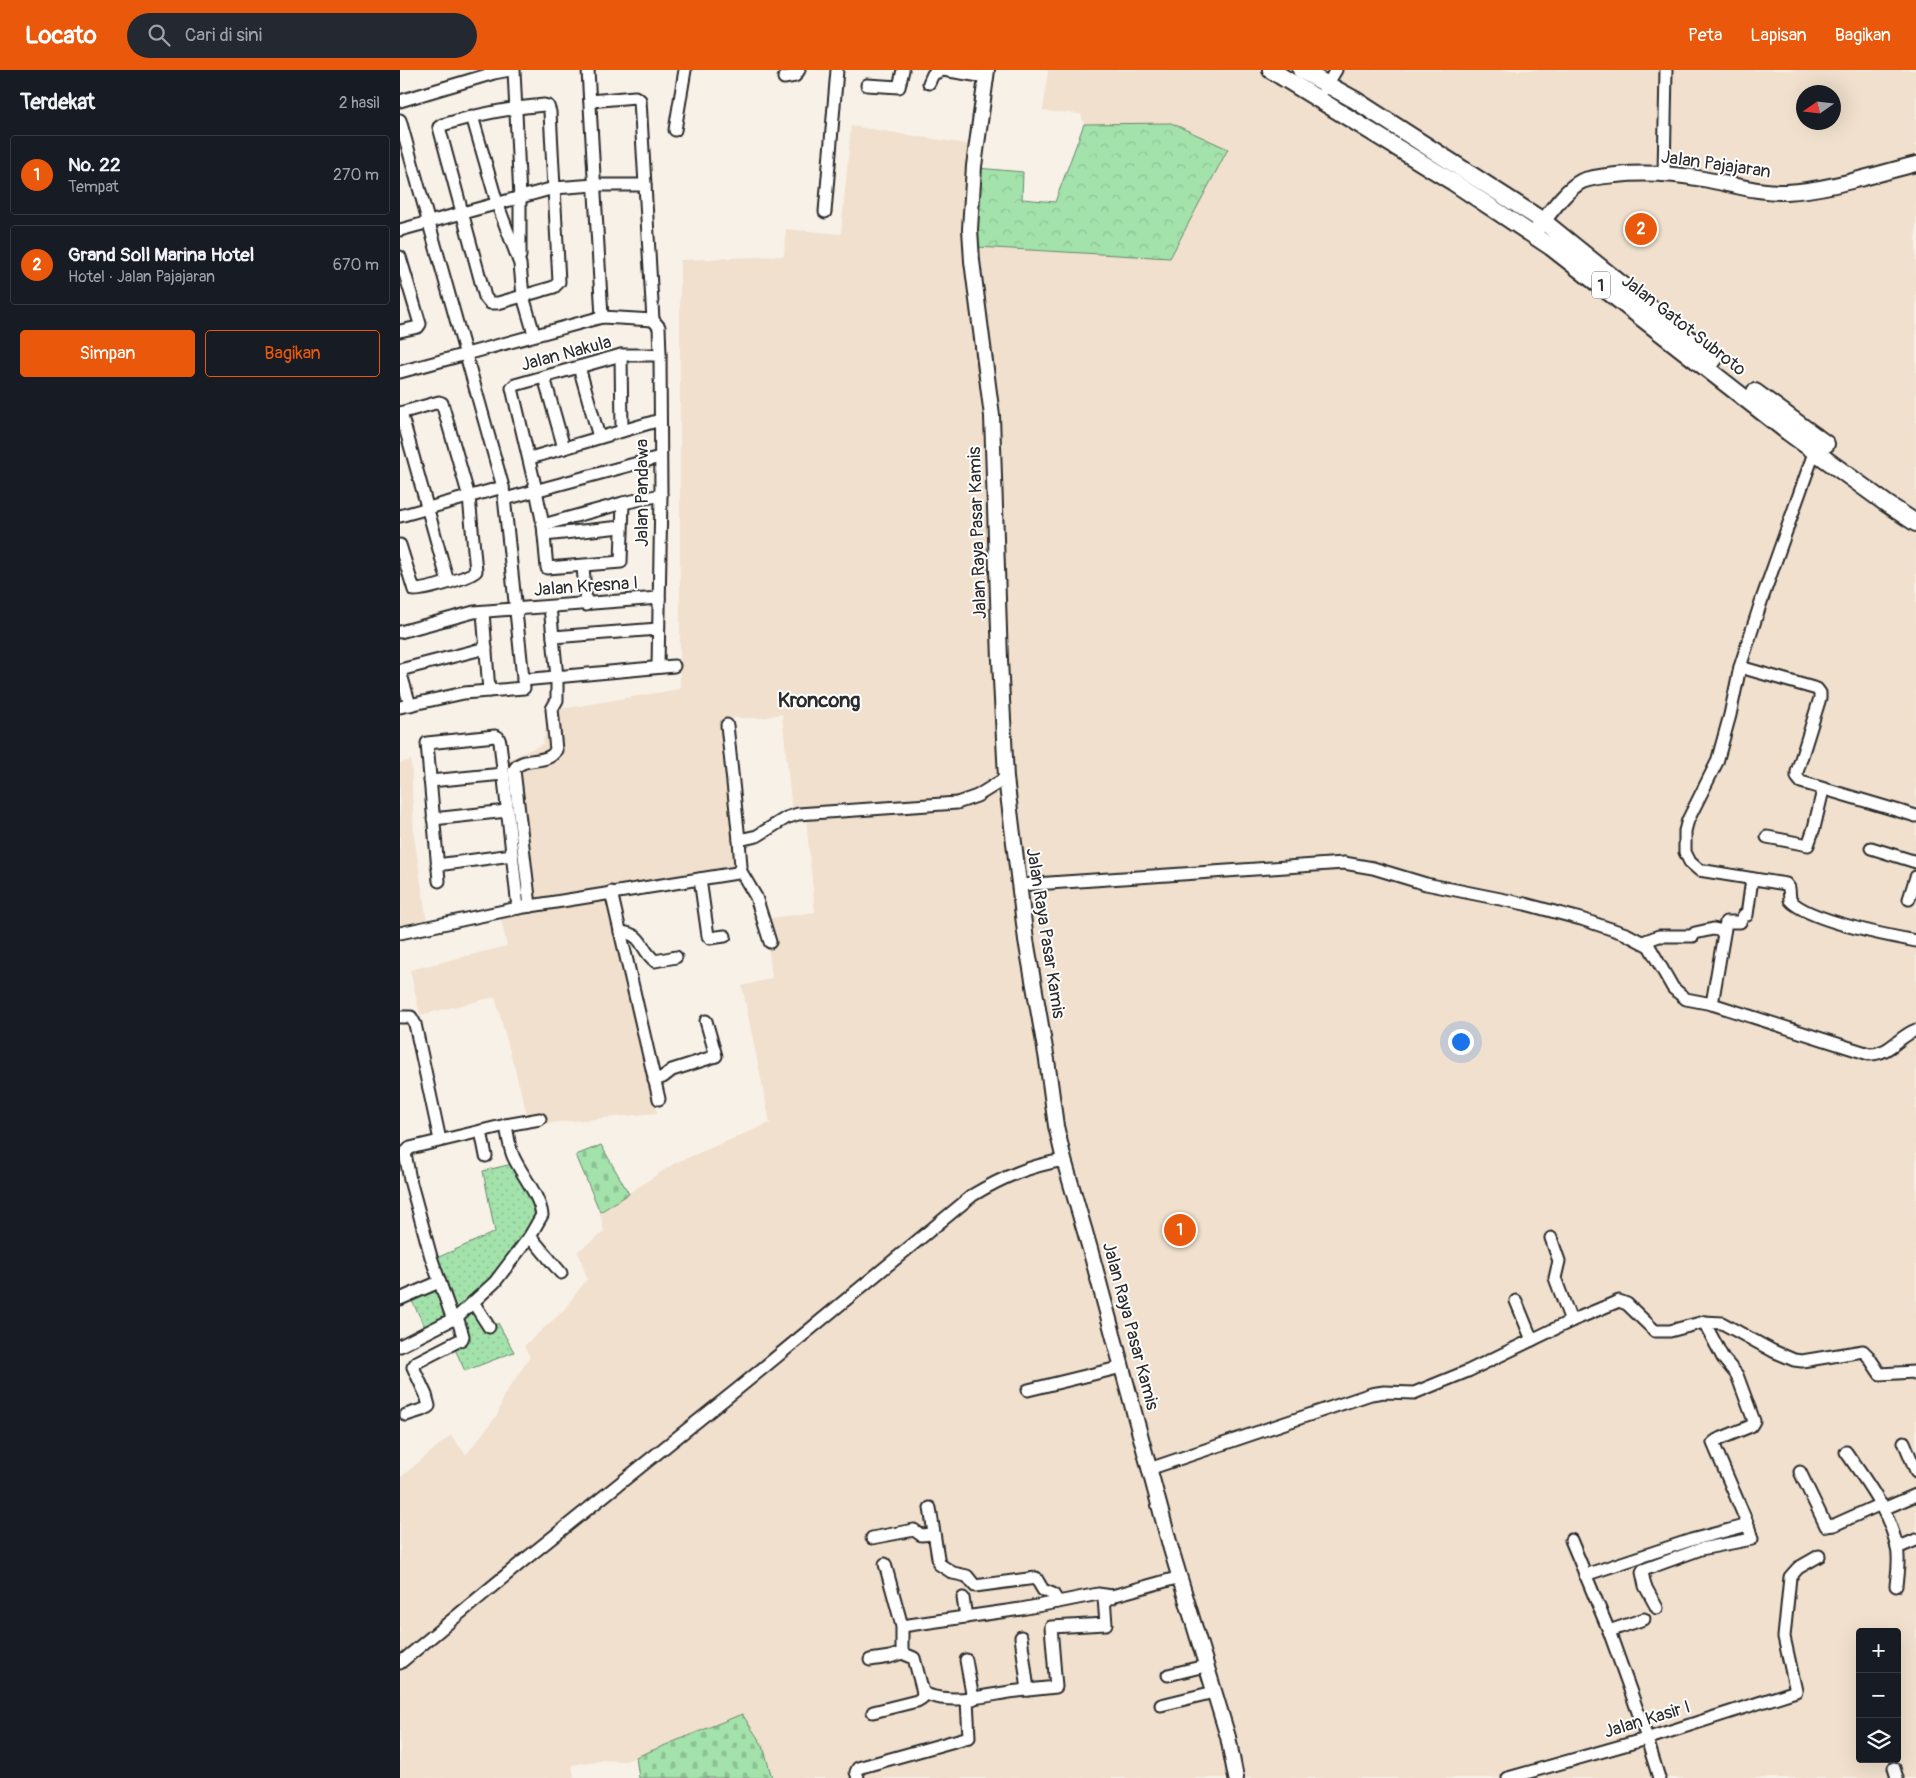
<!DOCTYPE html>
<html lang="id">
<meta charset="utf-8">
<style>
:root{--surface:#171b24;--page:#242831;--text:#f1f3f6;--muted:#9ea1a6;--line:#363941;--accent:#ea580c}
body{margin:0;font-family:Pangolin,sans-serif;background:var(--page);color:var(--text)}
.controls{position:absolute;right:15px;bottom:15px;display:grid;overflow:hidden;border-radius:5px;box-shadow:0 5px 20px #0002}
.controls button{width:45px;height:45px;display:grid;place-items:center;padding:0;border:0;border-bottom:1px solid var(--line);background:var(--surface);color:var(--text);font:25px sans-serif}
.compass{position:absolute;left:1396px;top:15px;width:45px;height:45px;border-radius:50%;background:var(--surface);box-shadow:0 5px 20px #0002;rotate:256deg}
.you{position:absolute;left:1060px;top:971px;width:18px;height:18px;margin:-12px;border:4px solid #fff;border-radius:50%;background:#1a73e8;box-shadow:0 0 0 8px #1a73e833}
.badge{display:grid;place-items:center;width:32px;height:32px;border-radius:50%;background:var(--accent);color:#fff;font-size:16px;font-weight:700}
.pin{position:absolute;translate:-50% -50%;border:2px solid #fff;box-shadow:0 1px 5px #0006}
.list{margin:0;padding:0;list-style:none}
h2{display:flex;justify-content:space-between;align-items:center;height:65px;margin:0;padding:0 20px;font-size:21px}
h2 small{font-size:16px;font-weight:400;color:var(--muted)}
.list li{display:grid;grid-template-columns:32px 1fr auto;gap:15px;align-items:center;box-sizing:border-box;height:80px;margin:0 10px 10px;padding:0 10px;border:1px solid var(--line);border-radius:5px}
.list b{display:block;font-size:19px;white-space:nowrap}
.list p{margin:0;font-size:16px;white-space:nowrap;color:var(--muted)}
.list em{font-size:16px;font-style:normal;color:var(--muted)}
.actions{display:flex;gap:10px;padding:15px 20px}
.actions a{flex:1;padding:11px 0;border:1px solid var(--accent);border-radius:5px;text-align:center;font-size:18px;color:var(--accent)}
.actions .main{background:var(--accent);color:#fff}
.icon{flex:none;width:28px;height:28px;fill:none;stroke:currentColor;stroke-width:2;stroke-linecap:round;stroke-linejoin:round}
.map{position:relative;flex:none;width:1516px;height:1708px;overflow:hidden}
header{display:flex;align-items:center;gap:30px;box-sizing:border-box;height:70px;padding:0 25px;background:var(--accent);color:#fff}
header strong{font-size:24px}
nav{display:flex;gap:28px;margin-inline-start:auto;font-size:18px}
.search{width:350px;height:45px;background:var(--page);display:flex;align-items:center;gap:12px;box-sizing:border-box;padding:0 18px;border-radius:28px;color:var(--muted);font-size:19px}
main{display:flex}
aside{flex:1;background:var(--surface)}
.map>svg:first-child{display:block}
.built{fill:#f0e0cd;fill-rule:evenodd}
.grass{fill:url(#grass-dots);stroke:#67866b}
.forest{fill:url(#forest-crowns);stroke:#67866b}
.cemetery{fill:url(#cemetery-stones);stroke:#67866b}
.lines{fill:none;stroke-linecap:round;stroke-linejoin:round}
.minor-casing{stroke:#2b2b2b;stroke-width:15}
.major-casing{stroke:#2b2b2b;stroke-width:18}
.highway-casing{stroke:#2b2b2b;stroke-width:20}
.minor{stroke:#fff;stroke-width:11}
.major{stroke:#fff;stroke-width:14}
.highway{stroke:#fff;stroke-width:16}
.labels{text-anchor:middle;stroke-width:4;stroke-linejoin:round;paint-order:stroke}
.shield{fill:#fff;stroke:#6b6b6b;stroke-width:1}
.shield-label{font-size:16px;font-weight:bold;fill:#2b2b2b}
.street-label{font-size:18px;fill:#2b2b2b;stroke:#fff}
.quarter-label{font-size:20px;font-weight:bold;fill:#2b2b2b;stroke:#fff}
</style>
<header>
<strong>Locato</strong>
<div class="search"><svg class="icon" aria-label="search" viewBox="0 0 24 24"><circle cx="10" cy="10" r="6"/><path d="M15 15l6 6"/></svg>Cari di sini</div>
<nav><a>Peta</a><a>Lapisan</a><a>Bagikan</a></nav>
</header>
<main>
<aside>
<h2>Terdekat<small>2 hasil</small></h2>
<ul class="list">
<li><span class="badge">1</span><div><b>No. 22</b><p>Tempat</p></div><em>270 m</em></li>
<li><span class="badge">2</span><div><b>Grand Soll Marina Hotel</b><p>Hotel · Jalan Pajajaran</p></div><em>670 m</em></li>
</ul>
<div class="actions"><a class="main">Simpan</a><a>Bagikan</a></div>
</aside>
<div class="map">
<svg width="1516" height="1708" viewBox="0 0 1516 1708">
<defs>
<pattern id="grass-dots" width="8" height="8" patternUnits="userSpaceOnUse" patternTransform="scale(1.25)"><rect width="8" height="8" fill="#a3e2ab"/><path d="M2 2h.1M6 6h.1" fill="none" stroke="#8cc293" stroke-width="1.8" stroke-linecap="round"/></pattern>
<pattern id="forest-crowns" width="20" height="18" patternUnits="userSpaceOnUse" patternTransform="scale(1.25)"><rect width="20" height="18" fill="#a3e2ab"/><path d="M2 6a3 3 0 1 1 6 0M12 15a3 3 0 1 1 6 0" fill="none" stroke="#8cc293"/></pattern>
<pattern id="cemetery-stones" width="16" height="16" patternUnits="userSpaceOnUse" patternTransform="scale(1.25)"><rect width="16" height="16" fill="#a3e2ab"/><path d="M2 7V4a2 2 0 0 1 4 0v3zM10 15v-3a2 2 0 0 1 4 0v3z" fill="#8cc293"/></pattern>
</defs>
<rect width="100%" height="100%" fill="#f8f1e8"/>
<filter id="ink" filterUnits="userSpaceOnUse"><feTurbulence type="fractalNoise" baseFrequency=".02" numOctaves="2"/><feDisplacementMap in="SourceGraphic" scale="10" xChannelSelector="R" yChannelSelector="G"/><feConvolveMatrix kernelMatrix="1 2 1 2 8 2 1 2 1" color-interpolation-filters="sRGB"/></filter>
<g filter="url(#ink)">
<g class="built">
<path d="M648 0H1516V1708H372L363 1676 342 1644 226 1691 201 1690 172 1695 174 1708H0V1408L51 1365 66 1385 98 1344 103 1327 130 1287 124 1276 163 1241 187 1209 178 1181 204 1162 200 1142 275 1093 370 1053 342 916 372 908 365 849 415 842 406 747 393 751 382 644 361 648H326L334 800 207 819 257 1043 130 1055 95 927 20 945 10 900 107 876 99 841 124 831 109 689 143 674 149 641 280 619V190L384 186 386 159 441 164 451 56 579 76 573 138 770 188 771 53 684 54 681 44 643 41ZM1404 22H1434V52H1404ZM1460 1562H1497V1689H1460Z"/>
<path d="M11 690 14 766 27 852 0 858V693Z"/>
</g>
<path class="grass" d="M112 1094 145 1145 75 1238 89 1261 98 1253 114 1282 65 1301 55 1279 71 1270 60 1248 28 1263 11 1229 40 1220 30 1191 95 1162 83 1101Z"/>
<path class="forest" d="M771 53 828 79 770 188 577 177V98L623 102 622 129 655 132 684 54Z"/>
<g class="cemetery">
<path d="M201 1075 229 1124 200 1142 176 1085Z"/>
<path d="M342 1644 363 1676 372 1708H239L236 1687Z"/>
</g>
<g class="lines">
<g class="minor-casing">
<g id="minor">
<path d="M114 0 120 128V186"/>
<path d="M188 0 202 247"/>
<path d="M384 8 395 6 399 0"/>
<path d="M529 13 533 4 543 0 586 7"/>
<path d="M467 15 499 17 503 0"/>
<path d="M924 20 936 0"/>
<path d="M0 31 94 3 110 0"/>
<path d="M190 31 235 27 240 30 253 250"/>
<path d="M144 35 148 36 150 42 159 212 154 217 98 233H90L85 227 39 57 42 55C75 45 109 38 144 35Z"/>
<path d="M72 46 97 133 120 194 123 226 134 264"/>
<path d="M0 50 103 417 124 618 64 623 0 637"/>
<path d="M275 60 285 0"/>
<path d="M1264 104 1266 0"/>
<path d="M425 142 437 0"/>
<path d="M0 160 154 118 195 115H245"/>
<path d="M0 187 20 254 18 257 0 261"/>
<path d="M253 250 259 257 260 285 261 425 258 597"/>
<path d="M221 285 222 361"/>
<path d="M179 297 199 367"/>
<path d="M0 302 202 247 253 250"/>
<path d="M144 307 164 378"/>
<path d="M0 343 39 332 42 333 69 427 76 501C69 508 25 520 14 520L0 475"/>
<path d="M1 343 48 512"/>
<path d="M1415 380 1362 529 1340 597 1330 645 1317 692 1288 750 1285 761V782L1290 792 1299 800 1386 814 1389 818 1390 830C1407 850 1489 866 1516 871"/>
<path d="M130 388 260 350"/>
<path d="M105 429 260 387"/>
<path d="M223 433 221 492 147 498 143 455 136 420 112 318 115 315 221 285H260"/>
<path d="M0 446 103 417"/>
<path d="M143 455 223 433 261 425"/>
<path d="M144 465 221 457"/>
<path d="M183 496 186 535"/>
<path d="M83 542 89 621"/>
<path d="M0 562 74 542 259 528"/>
<path d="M153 567 258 559"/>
<path d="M1340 597 1417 619 1420 623V628L1397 702V707L1401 712 1516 746"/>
<path d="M0 600 86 578"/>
<path d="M0 601 10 635"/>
<path d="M123 610 274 596"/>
<path d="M327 655 339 770"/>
<path d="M30 711 103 704"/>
<path d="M33 749 107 741"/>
<path d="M1367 767 1408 775 1414 758 1423 720"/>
<path d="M1471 778 1516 792"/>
<path d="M37 795 112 785"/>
<path d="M340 800 356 827 370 872"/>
<path d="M300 809 308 866 310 868 325 866"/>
<path d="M39 811 27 673 95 666 98 667 100 672 118 838"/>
<path d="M620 815 944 793 973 798 1026 814 1125 834 1181 849 1226 864 1249 876 1273 918 1280 924 1286 929 1312 934 1469 984C1489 985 1499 966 1516 960"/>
<path d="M211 822 259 1029"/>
<path d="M1509 829 1516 807"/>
<path d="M130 836 114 700C122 685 148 696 156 680L152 639 157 630V607L150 537"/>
<path d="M220 862C245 864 239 879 255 891L276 887"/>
<path d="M0 863 118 838 337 803 341 797 339 770 357 766 386 748 398 744 557 733 577 726 606 708"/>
<path d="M1243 872 1259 866H1293L1295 863 1313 859 1323 861"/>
<path d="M1312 934 1326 852H1340L1344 845H1347L1352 809"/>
<path d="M0 947H11L15 954 40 1070"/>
<path d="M254 1010 263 1007 272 1000 316 986 306 951"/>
<path d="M106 1055 140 1049"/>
<path d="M130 1166 161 1203"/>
<path d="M1151 1168 1159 1191 1155 1208 1171 1251"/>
<path d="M0 1229 39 1212"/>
<path d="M1116 1231 1132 1270"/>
<path d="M73 1232 89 1257"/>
<path d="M57 1247 95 1212 130 1166 142 1145C140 1126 121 1104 113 1086 109 1076 108 1066 106 1055L81 1061"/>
<path d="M53 1250 31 1187 10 1110 5 1083 10 1078 81 1061 86 1086"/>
<path d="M0 1276 57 1247 63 1266 62 1269 17 1292 13 1297 26 1325 29 1336 25 1339 6 1345"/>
<path d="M628 1320 722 1297"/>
<path d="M1504 1372 1516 1401"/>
<path d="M1446 1382C1466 1411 1490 1442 1497 1478 1500 1490 1497 1504 1496 1516"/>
<path d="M749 1399 971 1324 984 1322 1014 1323 1068 1301 1171 1251 1219 1231 1227 1234 1255 1261H1270L1304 1252 1322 1253 1373 1281 1394 1290 1402 1291 1463 1281 1468 1286 1480 1304 1514 1302 1516 1304"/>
<path d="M1400 1402 1426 1456 1434 1455 1481 1434"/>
<path d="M530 1438 539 1494 553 1503 567 1506 575 1516 636 1508 643 1520 653 1524 658 1532 698 1524 712 1526 780 1507"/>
<path d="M1483 1439 1516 1425"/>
<path d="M472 1468 514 1460 521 1465 534 1464"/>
<path d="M1171 1470 1209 1561 1243 1656 1259 1708"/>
<path d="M1497 1478 1516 1470"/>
<path d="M1185 1505 1291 1470 1348 1455 1313 1373 1317 1370 1351 1356 1354 1351 1337 1305 1323 1288 1304 1252"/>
<path d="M563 1528 566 1547"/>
<path d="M1257 1538 1245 1516 1242 1502 1243 1500 1301 1479 1352 1469 1348 1455"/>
<path d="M502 1556 621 1539 658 1532"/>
<path d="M1209 1561 1244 1549"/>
<path d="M470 1590 490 1587 502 1583"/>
<path d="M566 1590 573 1629"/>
<path d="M0 1593 123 1491 340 1317 573 1125C603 1107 629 1096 664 1090"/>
<path d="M768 1605 805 1596"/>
<path d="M628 1620 656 1617 651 1557 706 1554 704 1528H712"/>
<path d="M523 1622C528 1626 535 1627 541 1628 573 1632 597 1622 628 1620L621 1567"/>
<path d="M761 1635 814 1622"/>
<path d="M473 1642 517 1631 522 1628 523 1622 514 1588 502 1583V1556L485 1494"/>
<path d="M1494 1698 1497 1708"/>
<path d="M458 1708 456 1702 458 1698 569 1667 567 1630"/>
<path d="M1108 1708 1246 1669 1396 1621 1384 1567 1390 1507 1398 1498 1419 1486"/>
</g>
</g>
<g class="major-casing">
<g id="major">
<path d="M587 0 574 96 570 159 572 191 592 346 600 590 606 708 626 870 647 990 656 1056 664 1090 690 1179 771 1479 828 1667 836 1708"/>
<path d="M1138 158C1149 144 1166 119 1182 111 1192 107 1205 106 1216 105 1245 102 1275 104 1303 109 1331 114 1358 123 1386 122 1429 120 1475 104 1516 94"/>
</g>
</g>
<g class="highway-casing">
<g id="highway">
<path d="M871 0 1053 112 1151 177 1388 362 1487 434 1516 453"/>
<path d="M901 0 955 30 1143 151 1314 289"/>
<path d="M1355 322 1426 374"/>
</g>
</g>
<use href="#minor" class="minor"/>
<use href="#major" class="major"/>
<use href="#highway" class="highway"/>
</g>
</g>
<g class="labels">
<rect class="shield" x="1192" y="201.5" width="18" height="27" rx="4"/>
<g class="shield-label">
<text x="1201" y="221">1</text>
</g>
<g class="street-label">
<text transform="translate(1316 94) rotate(8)" y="6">Jalan Pajajaran</text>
<text transform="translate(1284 255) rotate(38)" y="6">Jalan Gatot Subroto</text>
<text transform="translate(166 283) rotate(-15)" y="6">Jalan Nakula</text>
<text transform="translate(242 423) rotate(-90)" y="6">Jalan Pandawa</text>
<text transform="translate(577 463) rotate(-92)" y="6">Jalan Raya Pasar Kamis</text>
<text transform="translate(186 516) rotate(-4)" y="6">Jalan Kresna I</text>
<text transform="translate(646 863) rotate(81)" y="6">Jalan Raya Pasar Kamis</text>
<text transform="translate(731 1256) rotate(75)" y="6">Jalan Raya Pasar Kamis</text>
<text transform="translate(1247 1649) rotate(-17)" y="6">Jalan Kasir I</text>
</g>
<g class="quarter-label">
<text x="419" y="637">Kroncong</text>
</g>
</g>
</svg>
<div class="controls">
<button>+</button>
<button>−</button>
<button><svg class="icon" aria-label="layers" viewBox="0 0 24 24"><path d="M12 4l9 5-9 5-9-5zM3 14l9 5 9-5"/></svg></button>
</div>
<svg class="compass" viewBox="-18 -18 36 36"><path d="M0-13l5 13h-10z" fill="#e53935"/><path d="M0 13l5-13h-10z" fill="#9ea1a6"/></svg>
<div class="you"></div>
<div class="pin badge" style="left:780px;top:1160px">1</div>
<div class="pin badge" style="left:1241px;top:159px">2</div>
</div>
</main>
